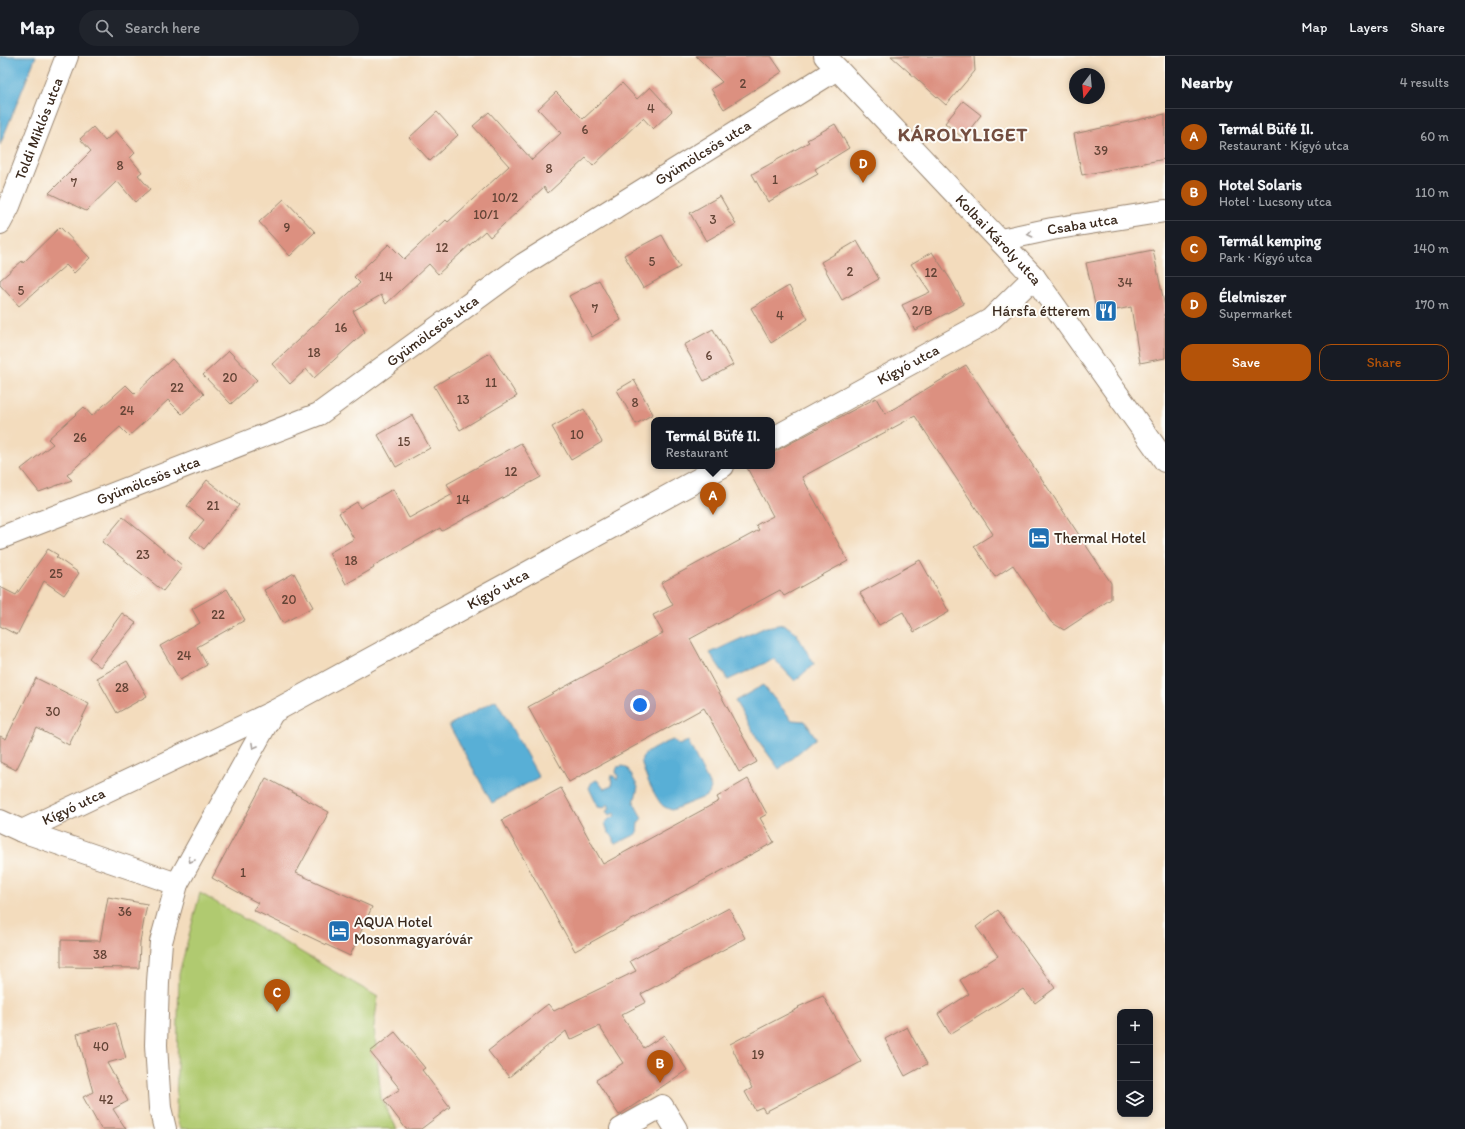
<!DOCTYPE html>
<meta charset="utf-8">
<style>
:root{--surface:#171b24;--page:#20242c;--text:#f1f3f6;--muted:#9ea1a6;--line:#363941;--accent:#b45309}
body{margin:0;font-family:Itim,sans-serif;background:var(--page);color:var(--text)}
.controls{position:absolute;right:12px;bottom:12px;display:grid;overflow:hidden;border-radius:8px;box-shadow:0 2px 6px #0003}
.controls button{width:36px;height:36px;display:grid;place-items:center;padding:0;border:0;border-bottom:1px solid var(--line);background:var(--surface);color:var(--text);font:20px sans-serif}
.compass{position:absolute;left:1069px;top:12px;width:36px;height:36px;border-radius:50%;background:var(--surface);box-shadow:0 2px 6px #0003;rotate:196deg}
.you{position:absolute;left:640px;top:649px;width:14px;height:14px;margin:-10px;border:3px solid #fff;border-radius:50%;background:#1a73e8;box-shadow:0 0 0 6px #1a73e833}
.badge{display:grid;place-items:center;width:26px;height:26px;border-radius:50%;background:var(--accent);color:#fff;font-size:13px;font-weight:700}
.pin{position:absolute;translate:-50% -33px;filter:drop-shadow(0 1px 2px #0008)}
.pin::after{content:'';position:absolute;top:21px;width:14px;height:12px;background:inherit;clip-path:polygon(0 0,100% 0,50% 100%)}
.popup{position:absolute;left:651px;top:361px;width:124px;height:52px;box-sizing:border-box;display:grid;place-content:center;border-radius:8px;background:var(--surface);filter:drop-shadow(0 1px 3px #0005);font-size:13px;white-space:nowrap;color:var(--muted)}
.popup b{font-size:15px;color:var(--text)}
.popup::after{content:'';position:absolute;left:50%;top:100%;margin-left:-8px;border:8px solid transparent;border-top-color:var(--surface)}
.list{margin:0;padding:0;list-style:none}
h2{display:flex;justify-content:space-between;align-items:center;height:52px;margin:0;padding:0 16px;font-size:17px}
h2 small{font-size:13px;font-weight:400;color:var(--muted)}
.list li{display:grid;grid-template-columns:26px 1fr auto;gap:12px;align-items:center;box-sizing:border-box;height:56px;padding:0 16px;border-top:1px solid var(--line)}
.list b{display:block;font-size:15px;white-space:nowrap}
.list p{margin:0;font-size:13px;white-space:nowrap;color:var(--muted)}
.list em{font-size:13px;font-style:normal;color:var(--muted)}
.actions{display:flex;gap:8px;padding:12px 16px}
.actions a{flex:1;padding:9px 0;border:1px solid var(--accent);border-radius:12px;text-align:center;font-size:14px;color:var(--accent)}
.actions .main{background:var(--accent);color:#fff}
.icon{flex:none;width:22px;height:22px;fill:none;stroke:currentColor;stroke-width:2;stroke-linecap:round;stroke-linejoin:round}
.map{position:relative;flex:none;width:1165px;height:1073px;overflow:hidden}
header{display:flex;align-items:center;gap:24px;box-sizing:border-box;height:56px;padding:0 20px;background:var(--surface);border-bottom:1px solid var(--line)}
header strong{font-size:19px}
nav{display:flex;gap:22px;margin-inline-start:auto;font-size:14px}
.search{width:280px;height:36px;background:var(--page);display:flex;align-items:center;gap:10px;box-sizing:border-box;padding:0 14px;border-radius:22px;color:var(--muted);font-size:15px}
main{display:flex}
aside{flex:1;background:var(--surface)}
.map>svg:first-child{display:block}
.green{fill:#b0ca6f;stroke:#767a46}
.water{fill:#59afd6;stroke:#4a6c7a}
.building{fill:#dc9080}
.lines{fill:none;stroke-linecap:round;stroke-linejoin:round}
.minor-casing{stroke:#97836e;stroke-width:24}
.minor{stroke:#fff;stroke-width:22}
.oneway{stroke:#a79f9a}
.labels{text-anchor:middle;stroke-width:4;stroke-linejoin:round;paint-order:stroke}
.number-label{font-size:13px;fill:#634436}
.street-label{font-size:15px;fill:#3b2a1e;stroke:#fdfcf7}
.poi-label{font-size:15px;fill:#3b2a1e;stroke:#fdfcf7;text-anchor:start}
.district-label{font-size:19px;font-weight:bold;letter-spacing:1px;fill:#734e40;stroke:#fdfcf7}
</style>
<header>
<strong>Map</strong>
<div class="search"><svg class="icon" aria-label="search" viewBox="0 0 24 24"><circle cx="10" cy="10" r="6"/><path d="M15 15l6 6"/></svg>Search here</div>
<nav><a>Map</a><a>Layers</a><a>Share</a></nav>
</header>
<main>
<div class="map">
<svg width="1165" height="1073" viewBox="0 0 1165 1073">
<rect width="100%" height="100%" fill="#fdfcf7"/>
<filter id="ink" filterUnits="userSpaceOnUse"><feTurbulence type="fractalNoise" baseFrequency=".025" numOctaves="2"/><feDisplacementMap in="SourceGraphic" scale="8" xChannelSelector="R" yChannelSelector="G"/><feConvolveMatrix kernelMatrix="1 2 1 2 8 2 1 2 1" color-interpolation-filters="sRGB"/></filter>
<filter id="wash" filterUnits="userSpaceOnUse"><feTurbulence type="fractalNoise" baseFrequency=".012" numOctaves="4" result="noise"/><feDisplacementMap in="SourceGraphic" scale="16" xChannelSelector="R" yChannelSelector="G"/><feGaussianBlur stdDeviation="0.9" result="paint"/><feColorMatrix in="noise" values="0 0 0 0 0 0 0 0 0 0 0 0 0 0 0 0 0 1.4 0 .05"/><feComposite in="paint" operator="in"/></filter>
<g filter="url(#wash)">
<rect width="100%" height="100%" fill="#f3dcbd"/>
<path class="green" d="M200 837 378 941 374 970 381 1042 397 1073H180L176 1059 179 918Z"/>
<g class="water">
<path d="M0 0H36L0 89Z"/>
<path d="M784 568 796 577 814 608 795 625 774 603 728 624 710 597 766 571Z"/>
<path d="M763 629 792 664 805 665 816 682 779 713 760 687 735 645Z"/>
<path d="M496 644 539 721 492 747 449 669Z"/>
<path d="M674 684 679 689 688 685 711 732 709 738 707 740 672 754C669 753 666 752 663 750 657 745 639 710 642 702 644 696 668 685 674 684Z"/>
<path d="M623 710 628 713 638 731 634 747 642 762 638 767 637 778 615 788 613 786 614 782 608 776 605 767 610 762 614 761 615 757 609 759 606 755 610 753 608 748 603 752 598 751 589 732 592 726 597 724 604 733 612 730 611 720H614L617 724 618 720 616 716 617 711Z"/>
</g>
<g id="blocks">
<g class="building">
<path d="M696 0H771L782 16 724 53 711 33 722 26Z"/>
<path d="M891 0H974L975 15 946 49Z"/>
<path d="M622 27 637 43 650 31 672 55 653 73 643 62 593 110 586 102 548 137 544 131 490 181 485 175 438 218 429 208 386 248 381 239 353 255 365 276 314 322 306 313 290 328 272 308 360 227 354 221 389 188 404 203 446 164 448 166 509 110 473 70 489 56 532 104 561 77 538 53 556 36 583 63Z"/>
<path d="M963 45 981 59 963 82 945 67Z"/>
<path d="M437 56 458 79 430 105 409 82Z"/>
<path d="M1165 58V103L1082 119 1074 78Z"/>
<path d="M835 68 849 92 815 113 818 118 768 146 752 118 809 86 807 84Z"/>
<path d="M93 71 105 85 116 75 135 97 130 102 142 116 138 119 150 133 135 146 117 125 86 155 49 137 91 95 80 83Z"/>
<path d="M720 140 736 168 706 185 690 157Z"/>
<path d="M284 143 315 176 290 200 259 166Z"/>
<path d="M60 171 90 202 74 217 66 209 19 250 0 229V224L22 205 23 207Z"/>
<path d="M662 179 680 211 643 232 624 199Z"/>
<path d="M857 185 879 223 842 244 821 206Z"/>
<path d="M1153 194 1165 251V302L1140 307 1131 251 1097 258 1086 207Z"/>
<path d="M932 196 951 224 964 248 915 274 902 249 930 236 911 208Z"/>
<path d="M599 224 621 264 592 281 569 240Z"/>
<path d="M789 230 808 263 771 287 751 252Z"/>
<path d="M713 273 733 309 704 325 684 289Z"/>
<path d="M229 295 257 324 231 348 203 319Z"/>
<path d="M490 297 517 340 460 374 434 330Z"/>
<path d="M172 303 204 338 182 358 168 344 129 380 120 371 67 419 72 424 39 436 21 413 53 388 48 383 84 351 92 360 126 329 135 338Z"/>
<path d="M966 309 1111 527V543L1064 574 1051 566 1013 509 995 521 974 490 993 478 915 360 802 421 848 505 784 540 780 534 690 583 757 706 739 716 704 652 569 726 528 651 663 577 653 559 673 549 661 527 759 474 756 469 773 460 746 410H772V397L876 342 885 358Z"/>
<path d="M634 324 653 358 636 368 617 334Z"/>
<path d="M584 353 602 386 571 404 552 371Z"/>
<path d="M412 359 430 392 396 411 378 379Z"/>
<path d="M521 387 541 421 442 475 440 472 373 510 374 512 346 528 329 497 354 483 339 457 357 446 360 452 393 433 409 462 453 438 447 428Z"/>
<path d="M207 424 239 449 204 493 190 481 204 464 187 450Z"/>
<path d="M123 461 183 510 163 535 102 486Z"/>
<path d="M48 493 58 499 56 501 79 517 64 539 44 525 17 579 0 570V531L16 539Z"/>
<path d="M920 504 949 556 914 576 903 556 879 569 860 537Z"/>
<path d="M294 517 313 551 283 567 264 534Z"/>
<path d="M227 533 245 564 197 591 207 609 180 624 160 590 200 567 192 553Z"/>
<path d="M122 557 136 567 100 611 89 602Z"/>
<path d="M127 605 147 640 117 657 97 622Z"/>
<path d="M36 622 89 648 69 689 37 672 16 714 0 706V680L6 683Z"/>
<path d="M266 722 329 756 296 817 372 851 350 900 253 854 258 847 212 822Z"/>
<path d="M748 723 767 758 760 762 774 786 575 895 502 764 561 732 603 808 719 745 717 741Z"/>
<path d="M108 841 147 848 140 886 139 912 61 911V884L100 885Z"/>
<path d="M729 852 745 882 641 938 646 946 621 959 644 992 664 979 687 1014 619 1059 596 1024 623 1007 599 970 570 984 566 975 509 1021 488 995 548 948 554 955 636 915 630 905Z"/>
<path d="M998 854 1055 932 1035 947 1023 933 950 978 938 958 969 938 960 924 998 900 976 871Z"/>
<path d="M823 940 861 1006 765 1056 762 1051 755 1054 745 1036 752 1032 730 988 799 952 798 951Z"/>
<path d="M116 967 126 1002 107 1007 128 1045 113 1053 126 1073H101L83 1041 93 1036 77 978Z"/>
<path d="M907 971 927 1008 905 1020 885 983Z"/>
<path d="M395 976 425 1012 422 1014 450 1051 421 1073H406L384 1044 400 1033 370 996Z"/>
</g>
</g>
</g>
<g filter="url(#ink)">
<use href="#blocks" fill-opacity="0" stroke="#97836e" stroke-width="1"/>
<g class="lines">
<g class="minor-casing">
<g id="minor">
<path id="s1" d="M825 0 1034 221 1165 405"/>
<path id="s2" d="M0 167 9 150 67 0"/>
<path id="s3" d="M1001 184 1052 173 1165 155"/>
<path id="s4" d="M772 383 990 264 1034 221"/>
<path id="s5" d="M0 482 319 358 524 208 837 13"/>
<path d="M0 765 22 775 177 828"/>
<path id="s6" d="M22 775 273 656 723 410"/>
<path d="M165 1073 160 1052 156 989 158 926 161 886 177 828 273 656"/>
<path d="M621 1073 662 1050 676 1073"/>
</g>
</g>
<use href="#minor" class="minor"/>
</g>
<defs><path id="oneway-chevron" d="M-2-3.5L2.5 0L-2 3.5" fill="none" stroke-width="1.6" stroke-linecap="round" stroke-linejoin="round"/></defs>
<g class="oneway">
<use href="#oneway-chevron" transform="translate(1030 178) rotate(168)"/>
<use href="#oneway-chevron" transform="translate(254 690) rotate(119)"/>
<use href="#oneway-chevron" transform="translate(191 804) rotate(119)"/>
</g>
</g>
<defs>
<g id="restaurant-square" transform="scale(1.15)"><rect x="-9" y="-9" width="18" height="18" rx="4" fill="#1f6fb2" stroke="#fdfcf7"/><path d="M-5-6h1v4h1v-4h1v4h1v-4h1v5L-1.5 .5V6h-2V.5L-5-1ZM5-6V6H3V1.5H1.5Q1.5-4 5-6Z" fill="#fff"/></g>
<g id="hotel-square" transform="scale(1.15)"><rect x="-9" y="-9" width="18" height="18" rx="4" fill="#1f6fb2" stroke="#fdfcf7"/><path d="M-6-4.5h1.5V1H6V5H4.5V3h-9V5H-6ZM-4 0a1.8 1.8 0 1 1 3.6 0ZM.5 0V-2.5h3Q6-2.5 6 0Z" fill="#fff"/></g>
</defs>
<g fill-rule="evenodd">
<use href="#restaurant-square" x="1106" y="255"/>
<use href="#hotel-square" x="1039" y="482"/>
<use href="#hotel-square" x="339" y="875"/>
</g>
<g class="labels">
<g class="number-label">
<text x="743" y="32">2</text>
<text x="651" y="57">4</text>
<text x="585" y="78">6</text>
<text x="1101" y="99">39</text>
<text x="120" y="114">8</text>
<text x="549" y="117">8</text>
<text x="775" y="128">1</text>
<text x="74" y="131">7</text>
<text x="505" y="146">10/2</text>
<text x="486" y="163">10/1</text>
<text x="713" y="168">3</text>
<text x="287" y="176">9</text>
<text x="442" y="196">12</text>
<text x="652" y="210">5</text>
<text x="850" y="220">2</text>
<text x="931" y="221">12</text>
<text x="386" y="225">14</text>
<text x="1125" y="231">34</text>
<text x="21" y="239">5</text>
<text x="595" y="257">7</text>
<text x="922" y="259">2/B</text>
<text x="780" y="264">4</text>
<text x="341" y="276">16</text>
<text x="314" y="301">18</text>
<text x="709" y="304">6</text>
<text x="230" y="326">20</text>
<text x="491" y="331">11</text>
<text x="177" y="336">22</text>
<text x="463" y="348">13</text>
<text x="635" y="351">8</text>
<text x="127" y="359">24</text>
<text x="577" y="383">10</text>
<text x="80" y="386">26</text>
<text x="404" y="390">15</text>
<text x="511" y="420">12</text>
<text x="463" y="448">14</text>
<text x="213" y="454">21</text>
<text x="143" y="503">23</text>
<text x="351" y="509">18</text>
<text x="56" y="522">25</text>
<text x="289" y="548">20</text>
<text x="218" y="563">22</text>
<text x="184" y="604">24</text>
<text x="122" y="636">28</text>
<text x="53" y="660">30</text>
<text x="243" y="821">1</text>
<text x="125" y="860">36</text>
<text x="100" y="903">38</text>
<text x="101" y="995">40</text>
<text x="758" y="1003">19</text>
<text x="106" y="1048">42</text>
</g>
<g class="street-label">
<text dy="5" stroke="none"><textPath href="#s2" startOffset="102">Toldi Miklós utca</textPath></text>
<text dy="5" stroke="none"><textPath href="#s5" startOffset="807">Gyümölcsös utca</textPath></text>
<text dy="5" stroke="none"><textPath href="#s3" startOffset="83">Csaba utca</textPath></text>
<text dy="5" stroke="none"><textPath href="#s1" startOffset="253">Kolbai Károly utca</textPath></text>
<text dy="5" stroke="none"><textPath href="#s5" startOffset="483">Gyümölcsös utca</textPath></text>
<text dy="5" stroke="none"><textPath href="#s4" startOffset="155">Kígyó utca</textPath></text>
<text dy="5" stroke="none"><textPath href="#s5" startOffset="159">Gyümölcsös utca</textPath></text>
<text dy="5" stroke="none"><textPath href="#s6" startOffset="534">Kígyó utca</textPath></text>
<text dy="5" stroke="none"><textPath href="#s6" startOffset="57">Kígyó utca</textPath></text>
</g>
<g class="poi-label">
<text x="1090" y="260" text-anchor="end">Hársfa étterem</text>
<text x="1054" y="487">Thermal Hotel</text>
<text x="354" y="871">AQUA Hotel<tspan x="354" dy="17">Mosonmagyaróvár</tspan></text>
</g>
<g class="district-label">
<text x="963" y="85">KÁROLYLIGET</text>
</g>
</g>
</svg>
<div class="controls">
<button>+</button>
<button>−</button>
<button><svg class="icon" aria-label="layers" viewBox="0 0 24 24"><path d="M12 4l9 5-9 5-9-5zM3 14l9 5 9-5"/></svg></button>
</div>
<svg class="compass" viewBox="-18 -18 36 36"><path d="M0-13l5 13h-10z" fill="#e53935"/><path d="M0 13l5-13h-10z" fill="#9ea1a6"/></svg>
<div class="you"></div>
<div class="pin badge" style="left:713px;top:459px">A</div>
<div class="popup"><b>Termál Büfé II.</b>Restaurant</div>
<div class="pin badge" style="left:660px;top:1027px">B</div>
<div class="pin badge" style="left:277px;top:956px">C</div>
<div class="pin badge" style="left:863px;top:127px">D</div>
</div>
<aside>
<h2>Nearby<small>4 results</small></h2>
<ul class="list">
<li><span class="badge">A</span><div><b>Termál Büfé II.</b><p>Restaurant · Kígyó utca</p></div><em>60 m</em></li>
<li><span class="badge">B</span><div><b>Hotel Solaris</b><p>Hotel · Lucsony utca</p></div><em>110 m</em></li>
<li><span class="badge">C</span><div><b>Termál kemping</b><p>Park · Kígyó utca</p></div><em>140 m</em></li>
<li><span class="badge">D</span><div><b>Élelmiszer</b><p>Supermarket</p></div><em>170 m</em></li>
</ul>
<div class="actions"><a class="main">Save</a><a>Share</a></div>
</aside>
</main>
